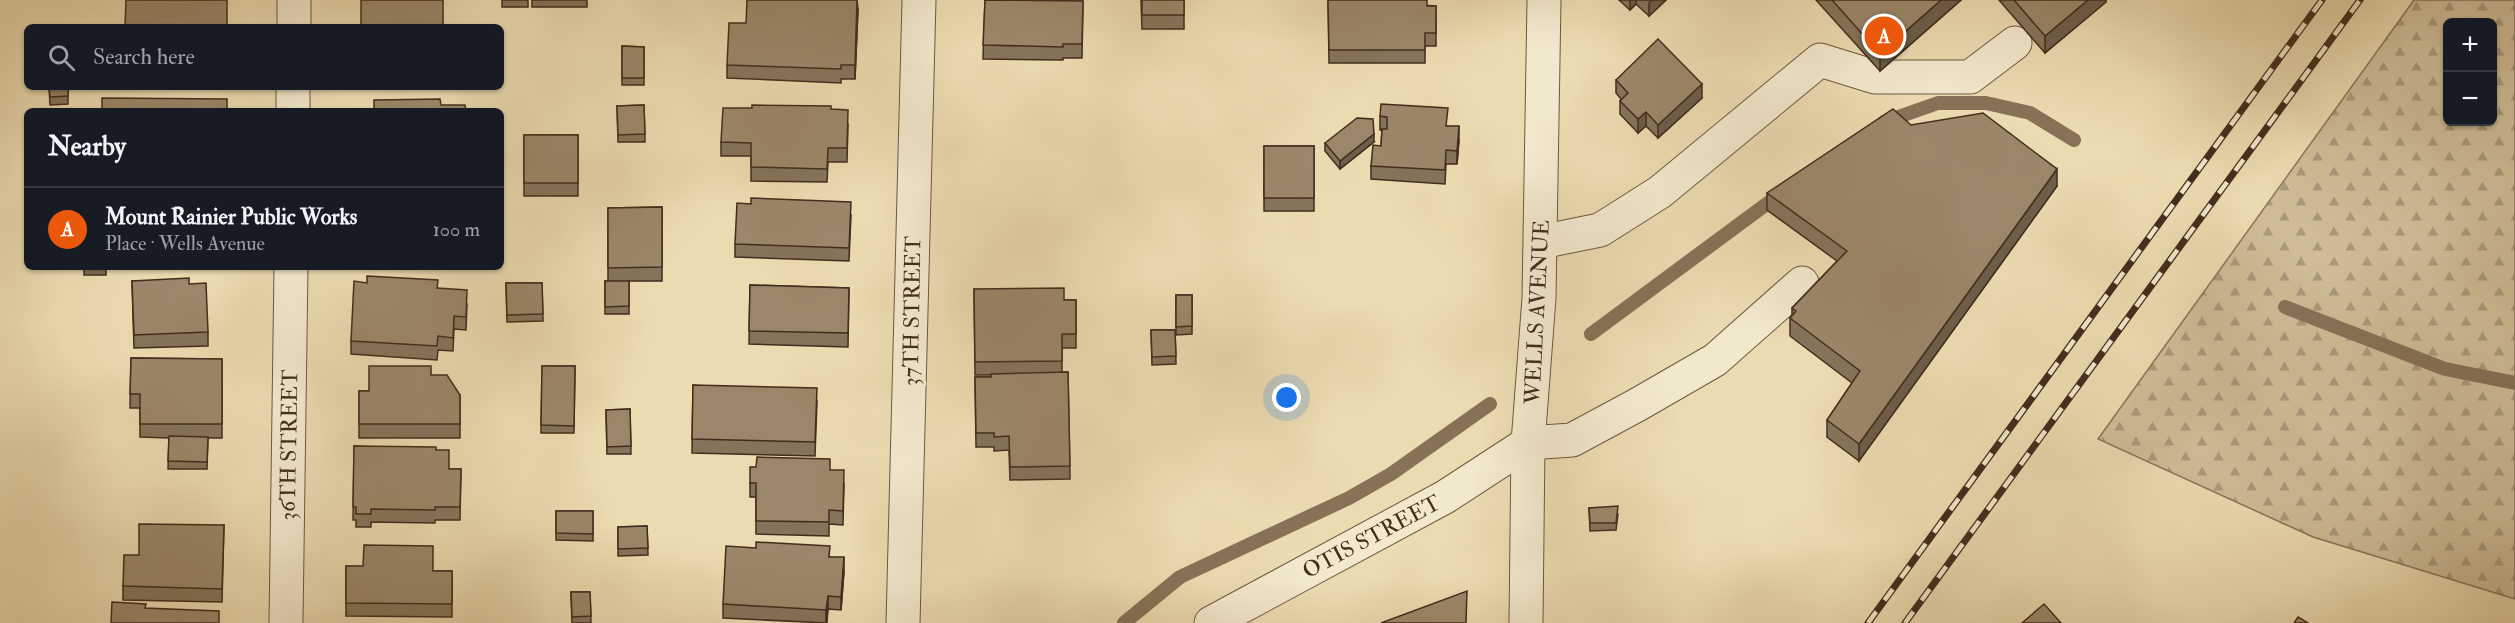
<!DOCTYPE html>
<meta charset="utf-8">
<style>
:root{--surface:#171b24;--page:#242831;--text:#f1f3f6;--muted:#9ea1a6;--line:#363941;--accent:#ea580c}
body{margin:0;font-family:"IM FELL Double Pica",serif;background:var(--page);color:var(--text)}
.controls{position:absolute;right:18px;top:18px;display:grid;overflow:hidden;border-radius:9px;box-shadow:0 2px 4px #0004}
.controls button{width:54px;height:54px;display:grid;place-items:center;padding:0;border:0;border-bottom:2px solid var(--line);background:var(--surface);color:var(--text);font:30px sans-serif}
.you{position:absolute;left:1287px;top:398px;width:21px;height:21px;margin:-15px;border:4px solid #fff;border-radius:50%;background:#1a73e8;box-shadow:0 0 0 9px #1a73e833}
.badge{display:grid;place-items:center;width:39px;height:39px;border-radius:50%;background:var(--accent);color:#fff;font-size:20px;font-weight:700}
.pin{position:absolute;translate:-50% -50%;border:3px solid #fff;box-shadow:0 2px 6px #0006}
.list{margin:0;padding:0;list-style:none}
h2{display:flex;justify-content:space-between;align-items:center;height:78px;margin:0;padding:0 24px;font-size:26px}
h2 small{font-size:20px;font-weight:400;color:var(--muted)}
.list li{display:grid;grid-template-columns:39px 1fr auto;gap:18px;align-items:center;box-sizing:border-box;height:84px;padding:0 24px;border-top:2px solid var(--line)}
.list b{display:block;font-size:22px;white-space:nowrap}
.list p{margin:0;font-size:20px;white-space:nowrap;color:var(--muted)}
.list em{font-size:20px;font-style:normal;color:var(--muted)}
.icon{flex:none;width:33px;height:33px;fill:none;stroke:currentColor;stroke-width:2;stroke-linecap:round;stroke-linejoin:round}
.map{position:relative;flex:none;width:2515px;height:623px;overflow:hidden}
.search{position:absolute;background:var(--surface);box-shadow:0 2px 4px #0004;left:24px;top:24px;width:480px;height:66px;display:flex;align-items:center;gap:15px;box-sizing:border-box;padding:0 21px;border-radius:9px;color:var(--muted);font-size:22px}
.panel{position:absolute;background:var(--surface);box-shadow:0 2px 4px #0004;left:24px;top:108px;width:480px;height:162px;border-radius:9px}
.map>svg:first-child{display:block}
.forest{fill:url(#forest-firs);stroke:#88755a;stroke-width:1.5;fill-rule:evenodd}
.lines{fill:none;stroke-linecap:round;stroke-linejoin:round}
.stream{stroke:#857257;stroke-width:14}
.minor-casing{stroke:#6c5842;stroke-width:35}
.minor{stroke:#f2e8cc;stroke-width:33}
.rail-casing{stroke:#422d1d;stroke-width:7}
.rail{stroke:#f2e8cc;stroke-width:4.5;stroke-dasharray:14;stroke-linecap:butt}
.wall{fill:#84745a;stroke:#422d1d;stroke-width:1.5}
.shaded-wall{fill:#6c5e4a;stroke:#422d1d;stroke-width:1.5}
.building{fill:#9a8769;stroke:#422d1d;stroke-width:1.5}
.labels{text-anchor:middle;stroke-width:6;stroke-linejoin:round;paint-order:stroke}
.street-label{font-size:22px;fill:#422d1d;stroke:#f2e8cc}
</style>
<div class="map">
<svg width="2515" height="623" viewBox="0 0 2515 623">
<defs>
<pattern id="forest-firs" width="22" height="20" patternUnits="userSpaceOnUse" patternTransform="scale(1.5)"><rect width="22" height="20" fill="#cebd97"/><path d="M5 1l3.5 6h-7zM16 11l3.5 6h-7z" fill="#a99a7b"/></pattern>
</defs>
<rect width="100%" height="100%" fill="#ebdbb0"/>
<filter id="stains"><feTurbulence type="fractalNoise" baseFrequency=".00333" numOctaves="4"/><feColorMatrix values="0 0 0 0 .2 0 0 0 0 .09 0 0 0 0 .02 0 0 0 .5 -.17"/></filter>
<radialGradient id="worn" r=".72"><stop offset=".6" stop-color="#630" stop-opacity="0"/><stop offset="1" stop-color="#630" stop-opacity=".3"/></radialGradient>
<path class="forest" d="M2414 0H2515V599L2313 537 2098 439ZM2448 22H2492V122H2448Z"/>
<g class="lines">
<g class="stream">
<path d="M1884 122 1938 103H1986L2030 113 2074 140"/>
<path d="M2285 307 2445 369 2515 383"/>
<path d="M1591 334 1780 194"/>
<path d="M1124 623 1180 577 1349 498 1391 474 1490 404"/>
</g>
<g class="minor-casing">
<g id="minor">
<path d="M294 27V0"/>
<path d="M293 111V87"/>
<path d="M1541 242 1600 230 1660 192 1820 60 1875 77H1970L2015 43"/>
<path d="M286 623 291 267"/>
<path d="M903 623 919 0"/>
<path d="M1211 623 1445 497 1528 443 1572 440 1637 405 1715 360 1802 283"/>
<path d="M1526 623 1528 443 1539 298 1544 0"/>
</g>
</g>
<use href="#minor" class="minor"/>
<g class="rail-casing">
<g id="rail">
<path d="M1868 623 2322 0"/>
<path d="M1905 623 2360 0"/>
</g>
</g>
<use href="#rail" class="rail"/>
</g>
<g class="wall">
<rect x="502" y="0" width="26" height="7"/>
<rect x="532" y="0" width="55" height="7"/>
<path d="M985 0 1083 1 1082 58H1063V60L983 59Z"/>
<path d="M1141 0H1184V29H1142Z"/>
<path d="M1328 0 1436 6V46H1425V63H1329Z"/>
<path d="M1619 0H1666L1649 16 1636 4 1630 10Z"/>
<path d="M1816 0H1961L1880 71Z"/>
<path d="M1999 0H2106V2L2045 53Z"/>
<path d="M858 9 855 79H841V83L727 78V65L746 23Z"/>
<path d="M622 46 644 47V85H622Z"/>
<path d="M1616 80 1702 98 1658 138 1646 126 1638 133 1620 114V101L1621 99 1616 93Z"/>
<path d="M49 87H68V104L50 105Z"/>
<path d="M644 105 645 142H618L617 106Z"/>
<path d="M831 109 848 124 847 162H828L827 182 751 181V156H721V142Z"/>
<path d="M1380 116 1447 126 1459 140 1457 164H1446L1445 184 1371 179V166L1381 146 1382 130H1380Z"/>
<path d="M1911 125 2057 186 1859 461 1827 437V420L1852 383 1790 336V318L1792 316V308L1837 261 1767 210V193Z"/>
<rect x="524" y="135" width="54" height="61"/>
<path d="M1374 142 1340 169 1325 151V143Z"/>
<rect x="1264" y="146" width="50" height="65"/>
<path d="M662 207V281H629V314H605V281H608V208Z"/>
<path d="M851 215 849 261 735 257V244Z"/>
<rect x="84" y="267" width="22" height="8"/>
<path d="M132 281 189 284 208 332V346L134 348Z"/>
<path d="M367 283 438 288 467 304 466 330 454 329 453 351 438 350 437 360 351 354V341Z"/>
<path d="M506 283H542L543 321 507 322Z"/>
<path d="M750 285 849 288 848 347 749 344Z"/>
<path d="M974 289 1064 300H1076V348H1062V372H1068L1070 479 1010 480 1009 450 994 451V447H976L975 377H991V375H975Z"/>
<path d="M1176 295H1192V334L1176 335Z"/>
<path d="M1151 330H1175L1176 364 1152 365Z"/>
<path d="M131 358 222 359V438H208L207 469H168L169 438 140 437V408H130Z"/>
<path d="M542 366H575L574 433H541Z"/>
<path d="M431 375 460 395V438H359V391H369Z"/>
<path d="M693 385 817 401 815 456 692 453Z"/>
<path d="M630 409 631 454H607L606 410Z"/>
<path d="M354 446 436 450 449 469H461L460 520H435V523L371 522V527H356V520H353Z"/>
<path d="M830 470 844 483 843 525 829 524V536L756 534V497H750V483Z"/>
<path d="M1589 508 1618 514 1616 530 1590 531Z"/>
<path d="M556 511H593V541L556 540Z"/>
<path d="M224 525 222 602 123 600V586L139 555Z"/>
<path d="M647 526 648 555 618 556V527Z"/>
<path d="M830 557 844 571 841 610 828 609 827 623 723 618V604Z"/>
<path d="M346 566 433 571H452V617L346 616Z"/>
<path d="M571 592H590L591 623H572Z"/>
</g>
<g class="shaded-wall">
<path d="M857 0 858 9 855 79V65Z"/>
<path d="M1630 0H1636V4L1630 10Z"/>
<path d="M1652 0H1666L1649 16V3Z"/>
<path d="M1941 0H1961L1880 71V54Z"/>
<path d="M2088 0H2106V2L2045 53V36Z"/>
<path d="M1702 84V98L1658 138V125Z"/>
<path d="M1646 112V126L1638 133V119Z"/>
<path d="M1459 126V140L1457 164V151Z"/>
<path d="M1374 134V142L1340 169V161Z"/>
<path d="M2057 169V186L1859 461V444Z"/>
<path d="M844 557V571L841 610V597Z"/>
<path d="M828 596V609L826 623V610Z"/>
</g>
<g class="building">
<path d="M126 0H227V27H125Z"/>
<rect x="361" y="0" width="82" height="27"/>
<path d="M747 0H857L855 65H841V69L727 65 729 23H746Z"/>
<path d="M985 0 1083 1 1082 44H1063V47L983 45Z"/>
<rect x="1142" y="0" width="42" height="15"/>
<path d="M1328 0H1427V6H1436V33H1425V50H1329Z"/>
<path d="M1832 0H1941L1880 54Z"/>
<path d="M2014 0H2088L2045 36Z"/>
<path d="M1658 39 1702 84 1658 125 1646 112 1638 119 1620 101 1628 93 1616 80Z"/>
<path d="M622 46 644 47V78H622Z"/>
<path d="M49 87H68V96L50 97Z"/>
<path d="M102 98 227 99V111H102Z"/>
<path d="M440 99 441 105H465L466 111H374V100Z"/>
<path d="M1381 104 1448 108 1446 126H1459L1457 151 1446 150 1445 170 1371 166 1373 145 1381 146 1382 129H1387V117L1380 116Z"/>
<path d="M644 105 645 134 618 135 617 106Z"/>
<path d="M752 105 831 106V109L848 110 847 148H828L827 169 751 167V143L721 142 723 108H752Z"/>
<path d="M1893 109 1911 125 1983 113 2057 169 1859 444 1827 420 1860 371 1790 318 1796 311 1792 308 1847 251 1767 193Z"/>
<path d="M1357 118 1373 119 1374 134 1340 161 1325 143Z"/>
<rect x="524" y="135" width="54" height="48"/>
<rect x="1264" y="146" width="50" height="52"/>
<path d="M751 198 851 202 849 248 735 244 737 203 751 204Z"/>
<path d="M662 207V267L608 268V208Z"/>
<path d="M367 276 438 280 437 288 467 290 466 317 454 316 453 338 438 336 437 346 351 341 354 281 367 283Z"/>
<path d="M189 278V284L206 283 208 332 134 335 132 281Z"/>
<path d="M605 281H629V306L605 307Z"/>
<path d="M506 283H542L543 314 507 315Z"/>
<path d="M750 285 849 288 848 333 749 331Z"/>
<path d="M1064 288V300H1076V334H1062V361L975 362 974 289Z"/>
<path d="M1176 295H1192V326L1176 327Z"/>
<path d="M1151 330H1175L1176 356 1152 357Z"/>
<path d="M131 358 222 359V424H140V394H130Z"/>
<path d="M369 366H431V375H447L460 395V424H359V391H369Z"/>
<path d="M542 366H575L574 426 541 425Z"/>
<path d="M1068 372 1070 466 1010 467 1009 436 994 437V433H976L975 377H991V374Z"/>
<path d="M693 385 817 388 815 442 692 439Z"/>
<path d="M630 409 631 446 607 447 606 410Z"/>
<path d="M169 436 208 437 207 462 168 461Z"/>
<path d="M354 446 436 447V450H449V469H461L460 507H435V510L371 509V514H356V507H353Z"/>
<path d="M757 457 830 459V470H844L843 511 829 510V522L756 521V483H750V467H756Z"/>
<path d="M1618 506 1616 523H1590L1589 508Z"/>
<path d="M556 511H593V534L556 533Z"/>
<path d="M139 524 224 525 222 589 123 586 124 555H139Z"/>
<path d="M647 526 648 548 618 549V527Z"/>
<path d="M756 542 830 546 829 557H844L841 597 828 596 826 610 723 604 726 546 756 548Z"/>
<path d="M364 545 433 546V571H452V604L346 603V566H363Z"/>
<path d="M1467 591 1466 623H1381Z"/>
<path d="M571 592H590L591 616 572 617Z"/>
<path d="M112 602 146 604 145 608 219 611V623H111Z"/>
<path d="M2044 604 2061 623H2022Z"/>
<path d="M2298 617 2308 623H2294Z"/>
</g>
<g class="labels">
<g class="street-label">
<text transform="translate(911 311) rotate(-89)" y="8">37TH STREET</text>
<text transform="translate(1536 312) rotate(-87)" y="8">WELLS AVENUE</text>
<text transform="translate(288 445) rotate(-89)" y="8">36TH STREET</text>
<text transform="translate(1371 536) rotate(-28)" y="8">OTIS STREET</text>
</g>
</g>
<rect width="100%" height="100%" filter="url(#stains)"/>
<rect width="100%" height="100%" fill="url(#worn)"/>
</svg>
<div class="controls">
<button>+</button>
<button>−</button>
</div>
<div class="you"></div>
<div class="pin badge" style="left:1884px;top:36px">A</div>
<div class="search"><svg class="icon" aria-label="search" viewBox="0 0 24 24"><circle cx="10" cy="10" r="6"/><path d="M15 15l6 6"/></svg>Search here</div>
<section class="panel">
<h2>Nearby<small></small></h2>
<ul class="list">
<li><span class="badge">A</span><div><b>Mount Rainier Public Works</b><p>Place · Wells Avenue</p></div><em>100 m</em></li>
</ul>
</section>
</div>
